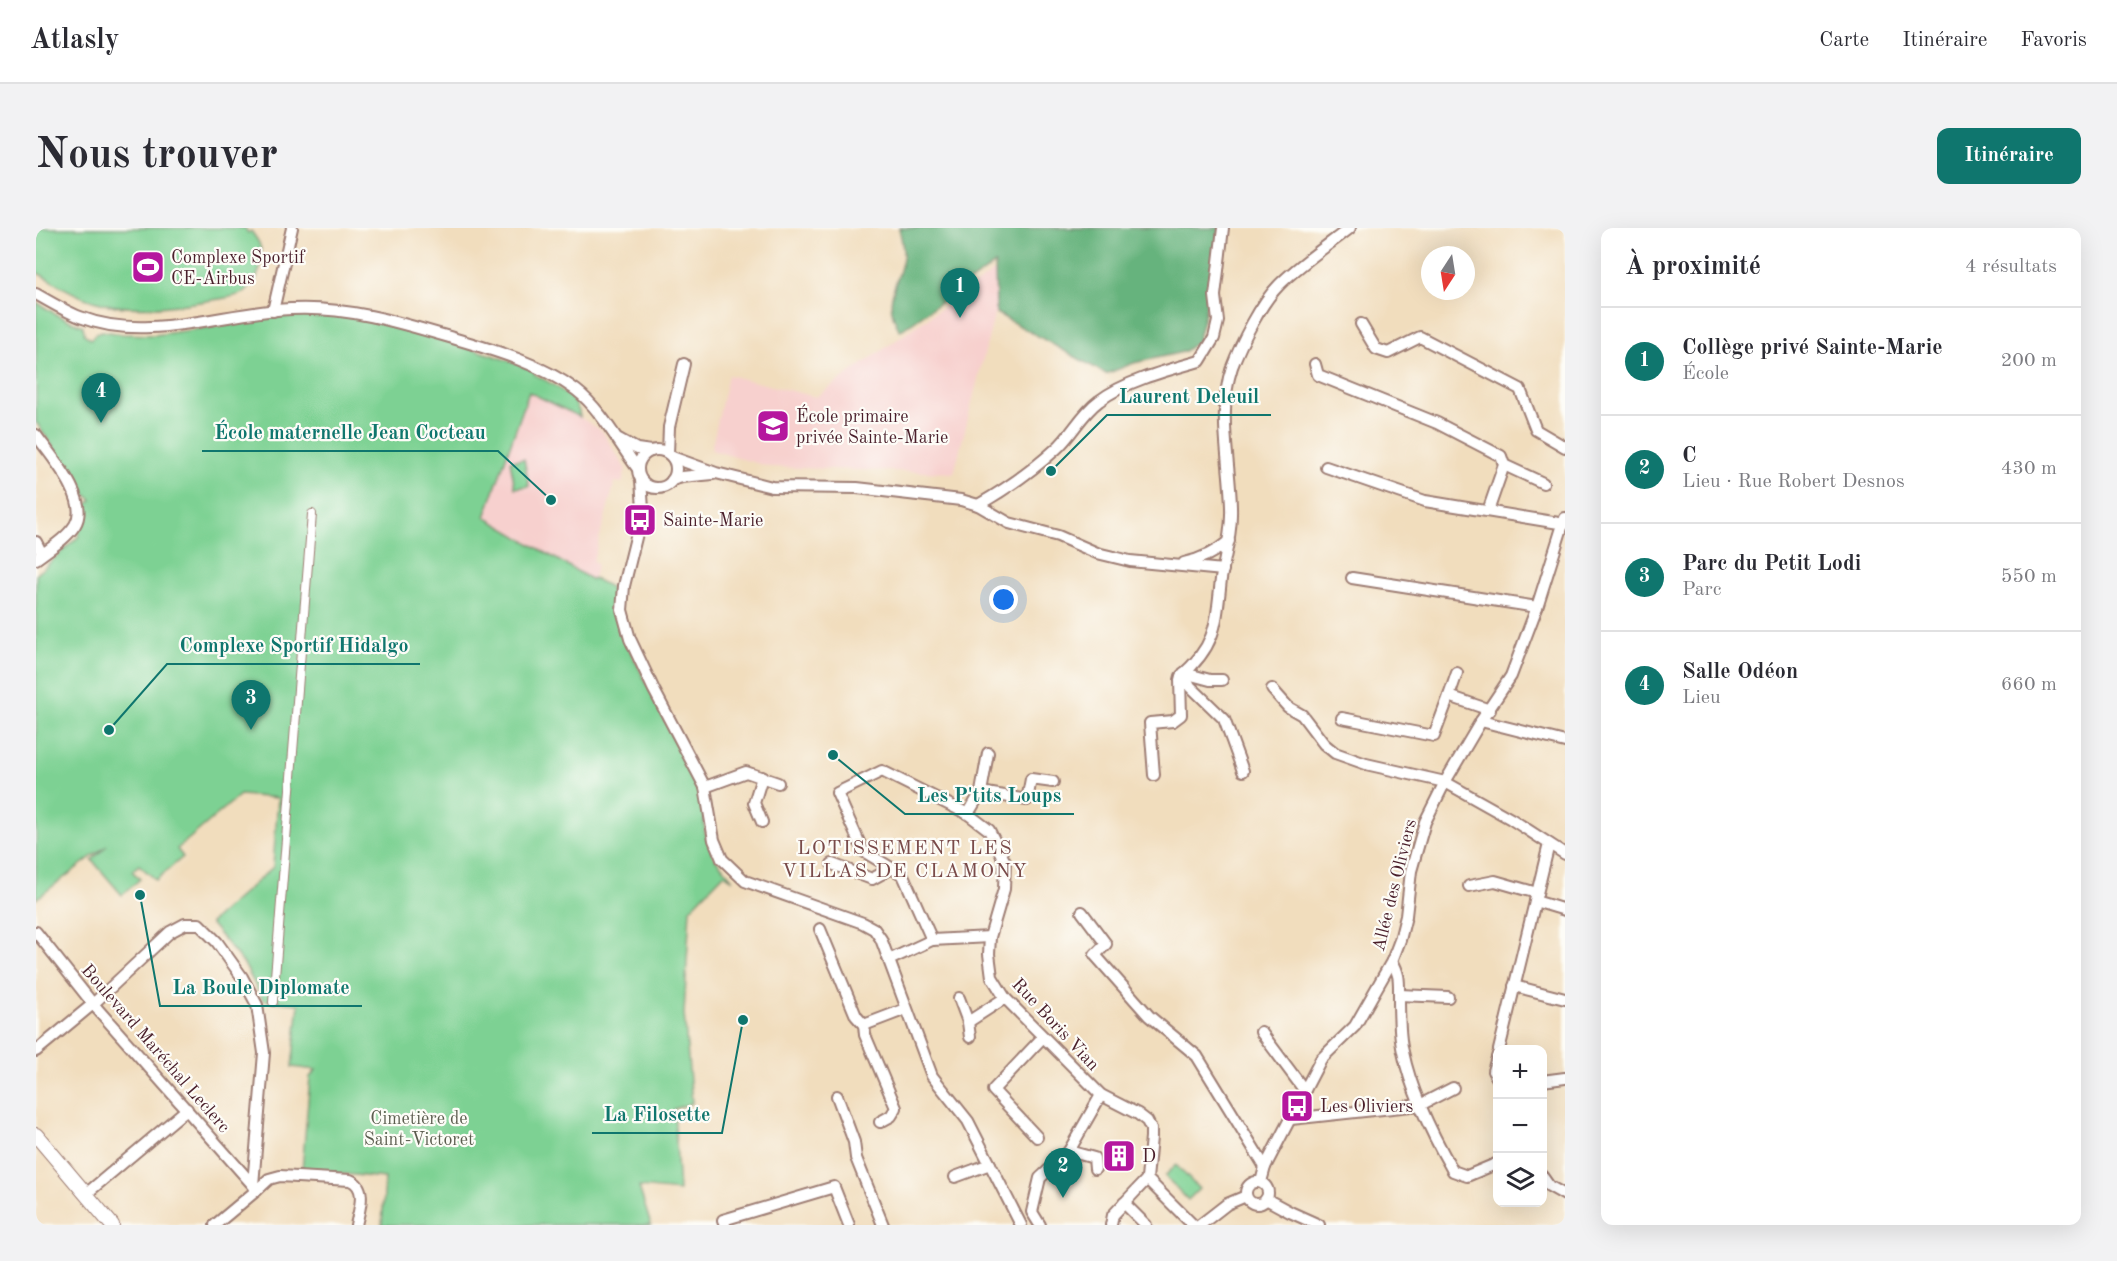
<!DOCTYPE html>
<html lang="fr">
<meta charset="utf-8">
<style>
:root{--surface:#fff;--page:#f2f2f3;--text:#2b2b33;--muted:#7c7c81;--line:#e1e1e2;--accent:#0f766e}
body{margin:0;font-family:"Old Standard TT",serif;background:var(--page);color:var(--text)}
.controls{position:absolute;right:18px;bottom:18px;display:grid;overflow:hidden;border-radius:12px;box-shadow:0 6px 24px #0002}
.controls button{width:54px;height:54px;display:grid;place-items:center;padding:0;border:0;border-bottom:2px solid var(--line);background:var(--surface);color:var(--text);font:30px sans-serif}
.compass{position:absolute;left:1385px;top:18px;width:54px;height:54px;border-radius:50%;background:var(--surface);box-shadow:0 6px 24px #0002;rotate:192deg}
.you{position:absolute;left:968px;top:372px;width:21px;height:21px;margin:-15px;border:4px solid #fff;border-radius:50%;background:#1a73e8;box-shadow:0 0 0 9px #1a73e833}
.badge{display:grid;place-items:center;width:39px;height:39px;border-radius:50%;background:var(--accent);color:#fff;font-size:20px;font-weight:700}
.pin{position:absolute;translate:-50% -50px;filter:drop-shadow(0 2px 3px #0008)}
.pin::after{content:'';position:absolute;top:32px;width:21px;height:18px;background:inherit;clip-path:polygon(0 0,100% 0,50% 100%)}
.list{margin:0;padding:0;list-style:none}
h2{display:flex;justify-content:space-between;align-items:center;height:78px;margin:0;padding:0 24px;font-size:26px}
h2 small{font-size:20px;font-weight:400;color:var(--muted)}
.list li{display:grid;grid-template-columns:39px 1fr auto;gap:18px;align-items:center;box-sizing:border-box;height:108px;padding:0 24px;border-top:2px solid var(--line)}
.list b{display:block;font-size:22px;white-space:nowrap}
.list p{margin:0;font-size:20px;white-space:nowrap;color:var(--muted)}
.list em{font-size:20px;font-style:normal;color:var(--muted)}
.icon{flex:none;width:33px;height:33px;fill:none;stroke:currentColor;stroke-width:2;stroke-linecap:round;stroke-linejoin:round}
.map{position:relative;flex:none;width:1529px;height:997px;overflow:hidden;border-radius:12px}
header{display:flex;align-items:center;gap:36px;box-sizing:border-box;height:84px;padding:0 30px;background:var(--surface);border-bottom:2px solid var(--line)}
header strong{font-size:28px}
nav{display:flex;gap:33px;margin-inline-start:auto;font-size:21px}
.intro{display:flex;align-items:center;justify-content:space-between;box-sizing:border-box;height:144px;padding:0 36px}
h1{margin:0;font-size:42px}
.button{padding:15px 27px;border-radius:12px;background:var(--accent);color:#fff;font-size:21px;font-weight:700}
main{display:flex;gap:36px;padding:0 36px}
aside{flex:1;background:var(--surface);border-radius:12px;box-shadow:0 6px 24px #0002}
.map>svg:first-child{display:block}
.built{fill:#f7d0ce}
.green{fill:#7dd193;stroke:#64785f;stroke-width:1.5}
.forest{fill:#66b37d;stroke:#586954;stroke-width:1.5}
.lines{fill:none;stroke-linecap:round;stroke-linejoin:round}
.pedestrian-casing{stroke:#9e7e74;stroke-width:10}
.minor-casing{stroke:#9e7e74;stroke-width:14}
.tertiary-casing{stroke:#9e7e74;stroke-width:16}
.pedestrian{stroke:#fff;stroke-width:8}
.minor{stroke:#fff;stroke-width:10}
.tertiary{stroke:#fff;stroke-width:14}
.labels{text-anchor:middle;stroke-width:4.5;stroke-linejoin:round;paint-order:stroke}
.poi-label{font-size:18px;fill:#4a1f2b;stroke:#fdfcf7;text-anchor:start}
.street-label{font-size:18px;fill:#4a1f2b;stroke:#fdfcf7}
.park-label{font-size:18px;fill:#5c5d4f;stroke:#fdfcf7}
.neighbourhood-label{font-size:20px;letter-spacing:1.5px;fill:#7a4b4a;stroke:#fdfcf7}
.leader{fill:none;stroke:#0f766e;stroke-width:2}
.callout-dot{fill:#0f766e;stroke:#fdfcf7;stroke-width:2}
.callout-label{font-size:20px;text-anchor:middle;font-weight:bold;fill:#0f766e;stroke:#fdfcf7;stroke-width:4.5;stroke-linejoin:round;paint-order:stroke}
</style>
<header>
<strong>Atlasly</strong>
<nav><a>Carte</a><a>Itinéraire</a><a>Favoris</a></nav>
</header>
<div class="intro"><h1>Nous trouver</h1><a class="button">Itinéraire</a></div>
<main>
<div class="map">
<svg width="1529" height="997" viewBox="0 0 1529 997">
<rect width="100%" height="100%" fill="#fdfcf7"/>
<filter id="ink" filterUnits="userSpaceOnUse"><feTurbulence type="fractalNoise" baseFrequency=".0167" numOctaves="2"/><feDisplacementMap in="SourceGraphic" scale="12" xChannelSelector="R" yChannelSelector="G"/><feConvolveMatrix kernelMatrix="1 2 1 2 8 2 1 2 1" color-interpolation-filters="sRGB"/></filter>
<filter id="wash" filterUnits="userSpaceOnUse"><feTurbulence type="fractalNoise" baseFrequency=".008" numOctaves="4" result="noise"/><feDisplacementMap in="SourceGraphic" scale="24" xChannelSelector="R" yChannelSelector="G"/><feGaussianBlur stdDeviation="1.35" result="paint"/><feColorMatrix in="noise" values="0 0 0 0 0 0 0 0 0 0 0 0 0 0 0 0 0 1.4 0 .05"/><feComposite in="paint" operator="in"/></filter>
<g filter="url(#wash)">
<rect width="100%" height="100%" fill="#f1ddbd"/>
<g class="built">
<path d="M972 33 918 245 734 239 675 222 692 147 780 169Z"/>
<path d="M493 164 544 189 566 203 590 241 586 255 579 254 557 333 561 337 556 352 449 289Z"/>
</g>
<g class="green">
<path d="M0 0H209L212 5 215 3C218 7 221 11 223 15 230 30 222 56 208 64 199 70 187 70 177 72 139 78 95 85 57 73 37 67 18 54 0 44Z"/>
<path d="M0 74 21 87 47 98 48 106 55 111 62 104 67 103 86 106 118 107 199 96 232 89 273 86 316 89 366 99 462 129 499 143 498 146C513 154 543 169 544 189L493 164 449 289 556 352 557 350 574 359 591 416 660 555 667 581 669 604 678 629 697 652 688 646 654 681 648 786 656 875 638 881 643 963 603 959 615 997H346L349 950 266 942 274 849 280 842 256 839 263 776 227 772 208 736 174 695 237 639 242 570 204 567 141 621 147 629 120 652 103 637 96 643 104 651 86 667 56 632 71 617 0 671V347L43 308 42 306 49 292V278L56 272 49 266 0 194Z"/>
<path d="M488 231 493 258 479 260 474 233Z"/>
<path d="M1140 937 1163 961 1152 972 1129 948Z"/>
</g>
<path class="forest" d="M863 0H1184L1169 84 1161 114 1147 124 1098 135 1070 146 960 85 959 36 864 103C845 70 862 61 867 29 868 20 865 9 863 0Z"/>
</g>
<g filter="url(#ink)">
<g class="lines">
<g class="pedestrian-casing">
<path id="pedestrian" d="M237 774 276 286"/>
</g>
<g class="minor-casing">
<g id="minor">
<path d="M0 66C14 74 29 83 44 89 111 115 187 84 255 81 312 78 366 95 420 111 461 123 505 136 540 162 565 181 583 216 602 241"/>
<path d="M237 83 256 0"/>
<path d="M1325 96 1340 121 1352 125 1384 109 1484 161 1500 202 1529 219"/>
<path d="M1279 136 1282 147 1401 195 1465 228 1468 237 1452 283"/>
<path d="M0 207C14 227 55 272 39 297 30 311 13 321 0 331"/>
<path d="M583 211 601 221 615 223"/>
<circle cx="621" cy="241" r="19"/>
<path d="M632 225 633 199 648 136"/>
<path d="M636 229 680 245 736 259 821 260 925 272 942 277 973 295 1022 308 1061 325 1094 333 1187 342"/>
<path d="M1468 237 1507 255"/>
<path d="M1290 239 1389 273 1529 296"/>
<path d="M605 252 607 281 588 358 586 382 594 411 618 462 669 559 678 612 686 631 709 653 827 695 838 701 845 711 896 848 932 893 985 997"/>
<path d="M636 252 646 249 677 246"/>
<path d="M942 277C970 261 997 242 1020 221 1036 207 1045 186 1063 173 1089 153 1132 142 1164 133L1178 110 1182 93 1179 68 1187 0"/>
<path d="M0 314 6 326"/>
<path d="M1148 335C1166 331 1179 325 1193 313"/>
<path d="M1316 350 1501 379"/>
<path d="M1148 445 1154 458 1188 491 1207 543"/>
<path d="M1148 445 1174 452H1186"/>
<path d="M1236 461 1252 479 1266 487 1288 516 1299 525 1330 536 1409 554 1475 591 1529 626"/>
<path d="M1413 468 1421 445"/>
<path d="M1306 490 1398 508 1413 468 1454 482"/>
<path d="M1445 493 1529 514"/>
<path d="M1118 547 1114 495 1137 493 1145 487 1144 452 1145 448C1181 417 1180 395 1185 351 1189 327 1196 304 1195 279 1194 233 1181 184 1196 139 1205 115 1225 75 1243 57 1264 36 1291 18 1314 0"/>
<path d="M669 559 710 544 742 555"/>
<path d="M945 564 991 572 995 551 1017 554"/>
<path d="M932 586 945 564 952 525"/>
<path d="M726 594 718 575 726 549"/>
<path d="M796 636 836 651 856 640"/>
<path d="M1433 658 1459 653 1501 665"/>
<path d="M1499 673 1529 682"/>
<path d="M1046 684 1070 716 1059 727 1113 788 1161 828 1229 939"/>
<path d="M784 701 820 788 828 797 829 807 860 880 855 888 844 894"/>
<path d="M0 704 57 776 217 957"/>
<path d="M896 712 867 647 827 623 801 565 846 543 932 586 953 602 969 634 968 661 954 709 953 726 956 749 969 770 1065 867 1102 886 1111 893 1115 901V909L1111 951 1157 997"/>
<path d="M853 732 896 712 954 709"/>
<path d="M1356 733C1364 746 1363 754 1363 768 1363 786 1363 807 1367 824 1375 863 1397 908 1417 943L1431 948 1462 935"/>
<path d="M1478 758 1529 771"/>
<path d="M1363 767 1412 769"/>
<path d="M923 770 932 794 969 770"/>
<path d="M932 794 934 809"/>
<path d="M828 797 870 781"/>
<path d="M1225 804 1269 863"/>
<path d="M1463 822 1513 616"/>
<path d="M0 823 57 776 134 704 149 696H163L181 714 206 749 221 777 228 825 217 957 221 962 179 997"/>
<path d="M1462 826 1457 843 1462 851"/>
<path d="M1506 853 1529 850"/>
<path d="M801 868 818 914 820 930 847 997"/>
<path d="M1255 891 1384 877 1417 860"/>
<path d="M1001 909 957 862 1007 809"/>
<path d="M1033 923 1058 930 1059 941"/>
<path d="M1506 948 1513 958 1529 967"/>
<path d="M919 949 954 936"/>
<circle cx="1221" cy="965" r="11"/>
<path d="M1225 954 1229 939 1285 831 1319 798 1356 733 1364 712 1370 688 1375 643 1389 594 1409 554 1445 493 1475 448 1501 379 1529 290"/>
<path d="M221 962 233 951 244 948 314 952C332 959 323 982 320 997"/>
<path d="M50 966 151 881"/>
<path d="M1230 971 1254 984 1283 997"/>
<path d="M1088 975 1110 997"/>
<path d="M689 997 687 992 798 959 813 997"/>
<path d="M1004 997 996 984 1004 950 1033 923 1065 867"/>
<path d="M1075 997 1077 987 1111 951"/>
<path d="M1164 997 1191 976 1210 968"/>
</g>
</g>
<g class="tertiary-casing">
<path id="tertiary" d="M0 907 76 997"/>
</g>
<use href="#pedestrian" class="pedestrian"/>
<use href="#minor" class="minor"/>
<use href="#tertiary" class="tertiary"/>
</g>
</g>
<defs>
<g id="stadium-square" transform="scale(1.725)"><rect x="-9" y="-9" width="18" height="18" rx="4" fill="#b5179e" stroke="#fdfcf7"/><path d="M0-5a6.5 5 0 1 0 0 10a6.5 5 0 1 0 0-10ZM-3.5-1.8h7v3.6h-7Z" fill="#fff"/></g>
<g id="school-square" transform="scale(1.725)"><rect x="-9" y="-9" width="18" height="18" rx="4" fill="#b5179e" stroke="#fdfcf7"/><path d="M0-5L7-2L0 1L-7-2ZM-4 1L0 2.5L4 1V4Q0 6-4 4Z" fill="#fff"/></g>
<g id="bus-square" transform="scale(1.725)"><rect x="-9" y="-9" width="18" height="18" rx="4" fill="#b5179e" stroke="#fdfcf7"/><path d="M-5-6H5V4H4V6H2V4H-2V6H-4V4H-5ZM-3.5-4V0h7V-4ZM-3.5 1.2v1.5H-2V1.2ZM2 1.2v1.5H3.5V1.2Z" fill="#fff"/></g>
<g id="building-square" transform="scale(1.725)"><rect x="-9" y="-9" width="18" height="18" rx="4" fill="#b5179e" stroke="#fdfcf7"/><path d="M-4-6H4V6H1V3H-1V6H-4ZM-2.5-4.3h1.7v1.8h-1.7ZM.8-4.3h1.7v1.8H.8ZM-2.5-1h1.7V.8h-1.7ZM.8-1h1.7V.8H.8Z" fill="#fff"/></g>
</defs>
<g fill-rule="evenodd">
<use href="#stadium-square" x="112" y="39"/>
<use href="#school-square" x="737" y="198"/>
<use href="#bus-square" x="604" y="292"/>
<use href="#bus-square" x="1261" y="878"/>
<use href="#building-square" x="1083" y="928"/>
</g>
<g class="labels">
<g class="poi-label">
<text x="135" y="35">Complexe Sportif<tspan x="135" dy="21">CE-Airbus</tspan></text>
<text x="760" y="194">École primaire<tspan x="760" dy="21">privée Sainte-Marie</tspan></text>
<text x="627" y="298">Sainte-Marie</text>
<text x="1284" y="884">Les Oliviers</text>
<text x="1106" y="934">D</text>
</g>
<g class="street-label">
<text transform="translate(1358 657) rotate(-76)" y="6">Allée des Oliviers</text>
<text transform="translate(1020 796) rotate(47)" y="6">Rue Boris Vian</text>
<text transform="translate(120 820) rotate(49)" y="6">Boulevard Maréchal Leclerc</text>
</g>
<g class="park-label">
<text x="383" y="896">Cimetière de<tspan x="383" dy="21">Saint-Victoret</tspan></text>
</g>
<g class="neighbourhood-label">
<text x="869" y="626">LOTISSEMENT LES<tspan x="869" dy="23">VILLAS DE CLAMONY</tspan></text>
</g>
</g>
<path class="leader" d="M1015 243L1071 187H1235M515 272L462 223H166M73 502L131 436H384M797 527L869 586H1038M104 667L124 778H326M707 792L686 905H556"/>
<g class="callout-dot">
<circle cx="1015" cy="243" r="6"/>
<circle cx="515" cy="272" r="6"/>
<circle cx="73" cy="502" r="6"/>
<circle cx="797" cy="527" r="6"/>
<circle cx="104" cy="667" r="6"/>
<circle cx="707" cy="792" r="6"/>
</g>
<g class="callout-label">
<text x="1153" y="175">Laurent Deleuil</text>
<text x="314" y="211">École maternelle Jean Cocteau</text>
<text x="258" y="424">Complexe Sportif Hidalgo</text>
<text x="953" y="574">Les P'tits Loups</text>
<text x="225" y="766">La Boule Diplomate</text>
<text x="621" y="893">La Filosette</text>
</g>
</svg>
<div class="controls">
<button>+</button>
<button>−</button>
<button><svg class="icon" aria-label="layers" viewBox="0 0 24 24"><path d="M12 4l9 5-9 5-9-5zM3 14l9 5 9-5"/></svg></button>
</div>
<svg class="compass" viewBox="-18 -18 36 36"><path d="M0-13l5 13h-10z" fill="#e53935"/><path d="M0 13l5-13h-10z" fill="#7c7c81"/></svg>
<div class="you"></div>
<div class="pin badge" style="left:924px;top:90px">1</div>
<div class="pin badge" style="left:1027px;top:970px">2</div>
<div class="pin badge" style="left:215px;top:502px">3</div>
<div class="pin badge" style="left:65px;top:195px">4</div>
</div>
<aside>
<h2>À proximité<small>4 résultats</small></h2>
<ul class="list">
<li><span class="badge">1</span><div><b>Collège privé Sainte-Marie</b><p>École</p></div><em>200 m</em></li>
<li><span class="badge">2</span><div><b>C</b><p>Lieu · Rue Robert Desnos</p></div><em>430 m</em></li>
<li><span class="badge">3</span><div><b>Parc du Petit Lodi</b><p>Parc</p></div><em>550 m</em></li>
<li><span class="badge">4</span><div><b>Salle Odéon</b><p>Lieu</p></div><em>660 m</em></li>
</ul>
</aside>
</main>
